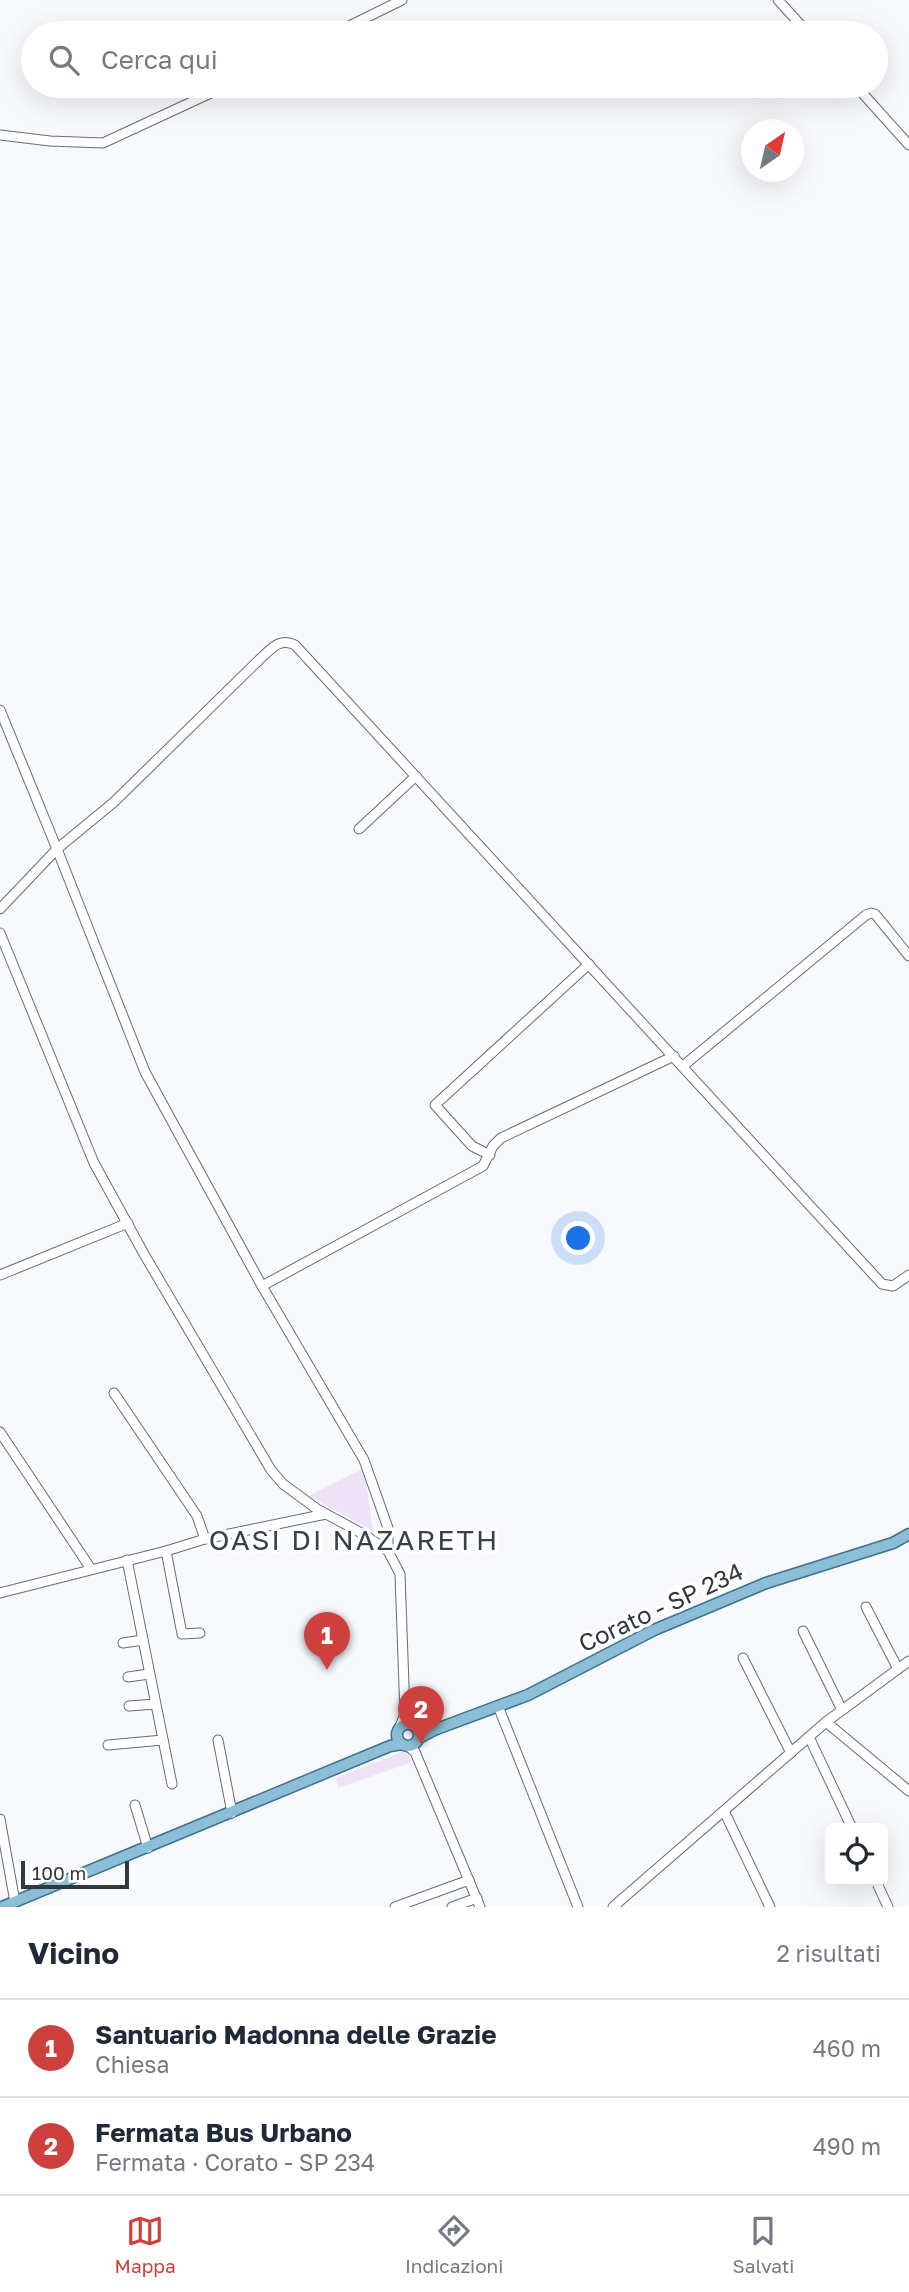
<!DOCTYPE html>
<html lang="it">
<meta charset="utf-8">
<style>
:root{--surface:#fff;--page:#f2f2f3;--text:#1f2937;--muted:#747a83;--line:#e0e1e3;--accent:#ce403e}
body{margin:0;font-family:"Golos Text",sans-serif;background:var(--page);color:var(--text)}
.controls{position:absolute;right:21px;bottom:21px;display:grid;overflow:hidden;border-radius:10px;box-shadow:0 7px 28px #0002}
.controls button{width:63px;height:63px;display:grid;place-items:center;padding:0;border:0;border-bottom:2px solid var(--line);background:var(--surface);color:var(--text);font:35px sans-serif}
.compass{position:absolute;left:741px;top:119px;width:63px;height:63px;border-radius:50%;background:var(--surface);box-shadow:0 7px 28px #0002;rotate:34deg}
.scale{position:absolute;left:21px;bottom:18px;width:108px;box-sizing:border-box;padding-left:7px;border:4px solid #32373e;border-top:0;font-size:19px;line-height:24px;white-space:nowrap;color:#32373e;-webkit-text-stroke:5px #fff;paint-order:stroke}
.you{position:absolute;left:579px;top:1239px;width:24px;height:24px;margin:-18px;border:5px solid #fff;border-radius:50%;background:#1a73e8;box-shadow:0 0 0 10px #1a73e833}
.badge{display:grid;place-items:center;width:46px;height:46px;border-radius:50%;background:var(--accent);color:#fff;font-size:23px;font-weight:700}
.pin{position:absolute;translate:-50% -58px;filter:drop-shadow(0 2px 4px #0008)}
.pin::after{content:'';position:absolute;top:37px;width:24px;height:21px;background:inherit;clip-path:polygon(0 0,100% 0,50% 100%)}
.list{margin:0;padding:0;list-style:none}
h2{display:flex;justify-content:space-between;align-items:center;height:91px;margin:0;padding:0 28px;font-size:30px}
h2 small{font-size:23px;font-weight:400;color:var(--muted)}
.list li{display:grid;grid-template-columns:46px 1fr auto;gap:21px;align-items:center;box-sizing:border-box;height:98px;padding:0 28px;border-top:2px solid var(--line)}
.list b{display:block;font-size:26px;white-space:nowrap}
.list p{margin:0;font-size:23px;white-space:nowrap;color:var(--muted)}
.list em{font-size:23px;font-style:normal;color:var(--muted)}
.icon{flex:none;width:38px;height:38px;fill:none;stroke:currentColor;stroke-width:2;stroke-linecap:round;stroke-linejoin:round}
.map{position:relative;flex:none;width:909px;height:1907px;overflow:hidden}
.search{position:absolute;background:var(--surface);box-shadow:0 7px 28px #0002;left:21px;right:21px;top:21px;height:77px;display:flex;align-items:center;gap:18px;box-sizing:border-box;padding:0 24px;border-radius:38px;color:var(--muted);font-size:26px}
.sheet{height:287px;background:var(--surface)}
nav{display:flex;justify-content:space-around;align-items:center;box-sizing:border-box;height:98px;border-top:2px solid var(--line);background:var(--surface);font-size:19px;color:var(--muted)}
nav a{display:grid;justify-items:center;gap:4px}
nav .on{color:var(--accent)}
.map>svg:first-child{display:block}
.green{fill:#ede2f8}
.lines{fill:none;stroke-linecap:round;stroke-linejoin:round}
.minor-casing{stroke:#636d7d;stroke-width:11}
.major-casing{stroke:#3b7390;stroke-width:13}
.minor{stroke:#fff;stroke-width:9}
.major{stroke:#8cbed7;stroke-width:10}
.labels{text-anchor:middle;stroke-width:7;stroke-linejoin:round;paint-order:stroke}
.street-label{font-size:24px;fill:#32373e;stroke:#fff}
.quarter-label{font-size:28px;letter-spacing:2px;fill:#384150;stroke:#fff}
</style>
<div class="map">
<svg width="909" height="1907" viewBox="0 0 909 1907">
<rect width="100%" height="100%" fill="#f7f9fd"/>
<g class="green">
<path d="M364 1468 373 1531 309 1496Z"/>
<path d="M407 1750 412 1762 338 1788 336 1778Z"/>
</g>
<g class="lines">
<g class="minor-casing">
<g id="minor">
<path d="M778 0 808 33"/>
<path d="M335 33 402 0"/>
<path d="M856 86 909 145"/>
<path d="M0 135 50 141 103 143 226 86"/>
<path d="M0 710 57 849 145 1072 262 1286 364 1460 388 1528V1551"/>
<path d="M359 829 416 776"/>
<path d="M0 909 57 849 114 802 260 659C271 649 280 637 295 645L882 1284 893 1286 909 1275"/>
<path d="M0 933 94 1163 144 1254 271 1470 283 1484 317 1509 365 1535 388 1551 400 1574 405 1714 399 1729"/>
<path d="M683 1066 866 915 871 913 875 914 909 956"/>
<path d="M490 1155 472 1146 435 1105 589 964"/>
<path d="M0 1275 128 1223"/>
<path d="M262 1286 483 1166 493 1146 501 1138 674 1056"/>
<path d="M114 1393 197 1516 205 1539"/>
<path d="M0 1432 91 1569"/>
<path d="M166 1551 182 1634 200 1633"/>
<path d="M127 1560 172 1784"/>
<path d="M0 1593 166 1551 205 1539 326 1514"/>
<path d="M866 1607 898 1669"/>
<path d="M803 1631 842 1710"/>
<path d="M123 1643 143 1640"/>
<path d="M743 1658 791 1753"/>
<path d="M128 1677 149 1674"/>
<path d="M129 1706 155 1704"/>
<path d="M498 1706 578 1907"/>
<path d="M826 1722 909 1791"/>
<path d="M809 1737 852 1828"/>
<path d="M218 1740 232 1813"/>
<path d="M108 1745 163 1740"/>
<path d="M408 1746 415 1752 480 1907"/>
<path d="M135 1805 148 1848"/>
<path d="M724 1811 770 1907"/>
<path d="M0 1819 15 1902"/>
<path d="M876 1881 888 1907"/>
<path d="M395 1907 469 1880"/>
<path d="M452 1907 477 1898"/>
<path d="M613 1907 826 1722 909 1661"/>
</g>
</g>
<g class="major-casing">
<g id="major">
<circle cx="408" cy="1735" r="11"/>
<path d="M419 1738 434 1730 528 1695 654 1630 766 1583 893 1543 909 1534"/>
<path d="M2 1907 390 1746 402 1744"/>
</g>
</g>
<use href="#minor" class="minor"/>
<use href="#major" class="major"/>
</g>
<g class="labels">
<g class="street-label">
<text transform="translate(661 1608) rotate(-25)" y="8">Corato - SP 234</text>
</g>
<g class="quarter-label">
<text x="354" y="1550">OASI DI NAZARETH</text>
</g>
</g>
</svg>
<div class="controls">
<button><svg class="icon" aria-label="locate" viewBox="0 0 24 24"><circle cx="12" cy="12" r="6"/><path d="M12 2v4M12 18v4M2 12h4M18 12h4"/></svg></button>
</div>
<svg class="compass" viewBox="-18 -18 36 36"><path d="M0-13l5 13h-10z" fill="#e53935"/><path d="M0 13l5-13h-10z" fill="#747a83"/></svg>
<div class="scale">100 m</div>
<div class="you"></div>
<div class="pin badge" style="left:327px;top:1670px">1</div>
<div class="pin badge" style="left:421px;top:1744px">2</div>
<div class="search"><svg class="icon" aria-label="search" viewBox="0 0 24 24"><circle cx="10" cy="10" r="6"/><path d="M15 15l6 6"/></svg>Cerca qui</div>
</div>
<section class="sheet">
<h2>Vicino<small>2 risultati</small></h2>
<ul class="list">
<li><span class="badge">1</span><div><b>Santuario Madonna delle Grazie</b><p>Chiesa</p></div><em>460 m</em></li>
<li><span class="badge">2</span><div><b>Fermata Bus Urbano</b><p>Fermata · Corato - SP 234</p></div><em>490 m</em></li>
</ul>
</section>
<nav>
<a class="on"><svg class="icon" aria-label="map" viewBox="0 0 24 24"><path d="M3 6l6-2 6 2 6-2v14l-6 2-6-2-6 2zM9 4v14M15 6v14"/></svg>Mappa</a>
<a><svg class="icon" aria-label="directions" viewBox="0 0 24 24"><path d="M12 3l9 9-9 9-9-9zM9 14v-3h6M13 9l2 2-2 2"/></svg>Indicazioni</a>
<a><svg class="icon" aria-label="saved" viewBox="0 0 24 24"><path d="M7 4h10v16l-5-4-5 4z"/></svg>Salvati</a>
</nav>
